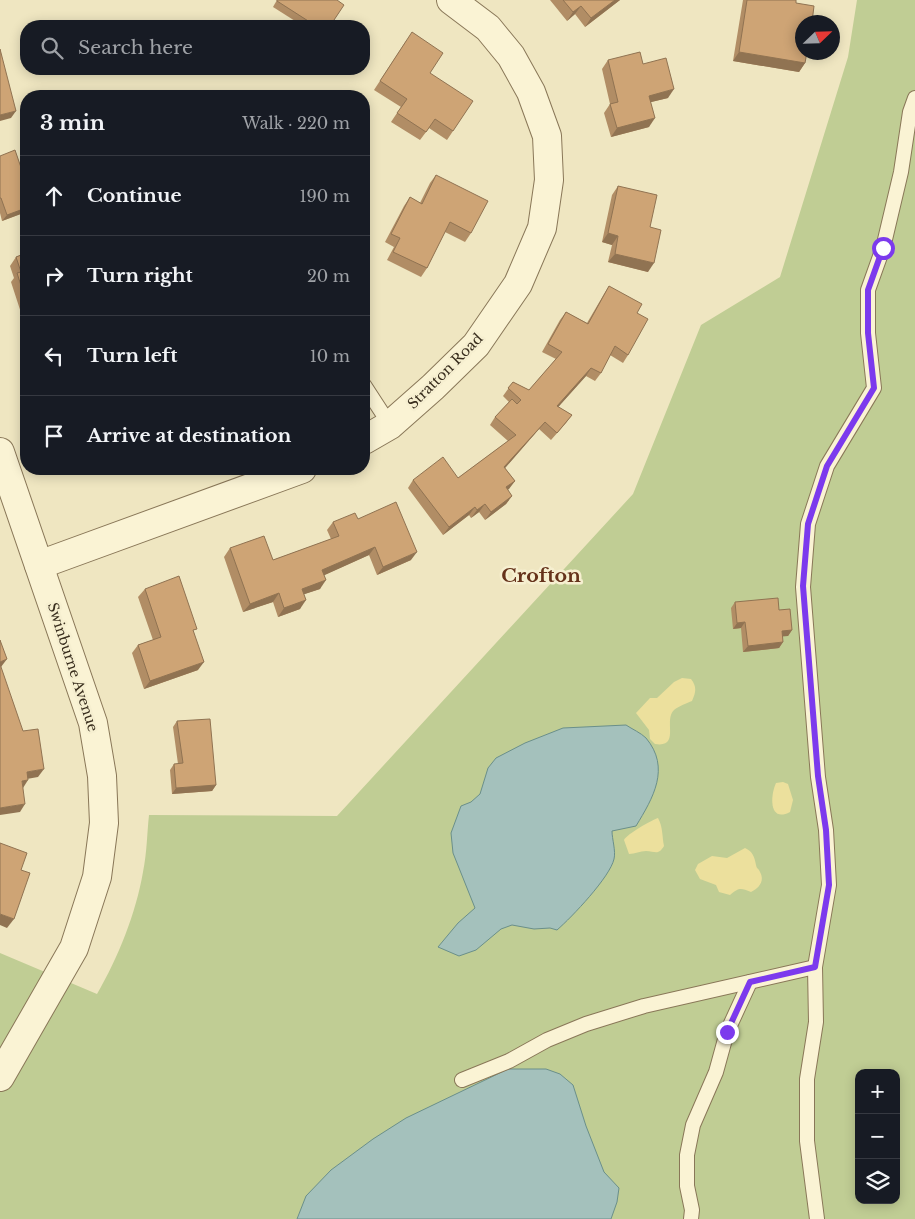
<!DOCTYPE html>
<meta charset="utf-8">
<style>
:root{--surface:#171b24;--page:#242831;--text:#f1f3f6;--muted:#9ea1a6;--line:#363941}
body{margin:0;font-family:"Libre Baskerville",serif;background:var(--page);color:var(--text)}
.controls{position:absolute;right:15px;bottom:15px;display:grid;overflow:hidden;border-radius:10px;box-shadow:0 2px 12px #0003}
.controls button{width:45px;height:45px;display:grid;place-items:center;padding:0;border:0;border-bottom:1px solid var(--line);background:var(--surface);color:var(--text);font:25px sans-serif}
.compass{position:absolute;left:795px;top:15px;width:45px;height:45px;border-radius:50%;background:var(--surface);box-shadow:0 2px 12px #0003;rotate:67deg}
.stop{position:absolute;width:15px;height:15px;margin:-11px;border:4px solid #7c3aed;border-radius:50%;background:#fff}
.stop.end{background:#7c3aed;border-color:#fff;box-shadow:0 1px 5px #0008}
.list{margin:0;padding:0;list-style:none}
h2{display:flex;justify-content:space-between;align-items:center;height:65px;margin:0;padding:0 20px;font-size:21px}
h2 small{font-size:16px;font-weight:400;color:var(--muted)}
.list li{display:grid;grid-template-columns:32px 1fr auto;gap:15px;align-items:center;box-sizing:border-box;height:80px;padding:0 20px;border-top:1px solid var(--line)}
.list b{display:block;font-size:19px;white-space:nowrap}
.list em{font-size:16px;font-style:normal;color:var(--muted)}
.icon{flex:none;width:28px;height:28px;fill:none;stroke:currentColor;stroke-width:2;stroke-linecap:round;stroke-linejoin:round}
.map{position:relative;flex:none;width:915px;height:1219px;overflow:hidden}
.search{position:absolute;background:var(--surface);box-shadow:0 2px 12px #0003;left:20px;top:20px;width:350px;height:55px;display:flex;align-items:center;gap:12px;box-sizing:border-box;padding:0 18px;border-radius:20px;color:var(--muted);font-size:19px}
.panel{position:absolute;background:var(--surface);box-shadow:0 2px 12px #0003;left:20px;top:90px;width:350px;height:385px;border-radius:20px}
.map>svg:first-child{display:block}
.green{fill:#c0cd94;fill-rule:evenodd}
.sand{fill:#ece09d}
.water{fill:#a4c1bc;stroke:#6a8f8a}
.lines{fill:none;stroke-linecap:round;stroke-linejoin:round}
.service-casing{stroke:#897758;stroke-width:16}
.minor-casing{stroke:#897758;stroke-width:30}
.service{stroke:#faf3d4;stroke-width:14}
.minor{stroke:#faf3d4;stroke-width:28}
.wall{fill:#b18d65}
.shaded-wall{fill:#907352}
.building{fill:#cea475;stroke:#907352}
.route{stroke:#7c3aed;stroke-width:6}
.labels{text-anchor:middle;stroke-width:5;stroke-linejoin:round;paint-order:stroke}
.street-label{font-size:14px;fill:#382d1d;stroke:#f6efd0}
.district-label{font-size:19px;font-weight:bold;fill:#66331b;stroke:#f6efd0}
</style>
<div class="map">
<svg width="915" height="1219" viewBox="0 0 915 1219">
<rect width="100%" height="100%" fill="#efe6c1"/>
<path class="green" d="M857 0H915V1219H0V953L97 994C118 958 136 913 143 872 147 853 147 833 149 815L337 816 633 494 701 325 780 277 848 57ZM859 1073H896V1200H859Z"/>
<g class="sand">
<path d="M682 678 691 679C697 687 696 692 692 701 687 703 679 706 674 710 663 720 681 748 655 744L650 739 649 730 636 713 650 698H657L674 682Z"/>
<path d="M783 782 788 784 793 800 790 812C769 823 770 796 776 783Z"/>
<path d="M658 818C663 827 662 836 664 846 658 856 655 851 646 851 640 851 635 854 629 854L624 840C627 834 652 820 658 818Z"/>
<path d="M745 848C753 852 754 856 756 865 757 870 758 867 760 872 765 881 759 888 751 892 741 888 739 887 730 895L719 892 716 885 700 879 695 870 698 864 712 856 727 858Z"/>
</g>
<g class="water">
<path d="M626 725C632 729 641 733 646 738 671 768 653 798 636 826L612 831C612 839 616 851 614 859 610 877 572 917 557 930L550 928 534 929 512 925 501 929 476 950 459 956 438 947 458 923 475 908 453 853 451 833 461 806 471 802 480 794 488 768 496 758 525 743 563 728Z"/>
<path d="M508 1069H546L560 1074 573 1085 586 1126 604 1172 619 1188 617 1202 611 1219H297L306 1196 331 1170 373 1139 406 1118Z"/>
</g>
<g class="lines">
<g class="service-casing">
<g id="service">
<path d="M364 385 390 425"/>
<path d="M462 1080 509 1061 547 1040 586 1024 644 1006 815 967"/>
<path d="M691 1219 692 1210 687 1186V1155L693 1125 716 1072 727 1032 750 982"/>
<path d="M817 1219 807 1141V1079L816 1022 815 967 829 885 826 830 818 777 803 587 808 524 827 466 874 388 868 333V290L883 248 901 172 910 112 915 98"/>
</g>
</g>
<g class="minor-casing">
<g id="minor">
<path d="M364 440 390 425 433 387 476 345 518 284 542 228 549 180 547 136 531 92 511 56 488 28 451 0"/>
<path d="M0 452 93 723 102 776 104 823 97 877 74 948 0 1077"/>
<path d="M39 565 302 469"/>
</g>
</g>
<use href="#service" class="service"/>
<use href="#minor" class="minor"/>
</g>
<g class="wall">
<path d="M277 0 330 26H303L273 7Z"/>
<path d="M550 0H620L585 27 575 14 567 21Z"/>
<path d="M743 0H796V3L805 63 799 72 733 61Z"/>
<path d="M406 41 430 73 453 131 447 140 429 128 420 140 391 122 401 107 374 90Z"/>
<path d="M608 60 643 64 668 98 651 102 649 127 611 137 604 113 610 104 602 69Z"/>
<path d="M0 156 26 212 2 221 0 213Z"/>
<path d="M436 175 471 233 465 242 445 232 427 268 421 277 387 260 394 247 385 242 404 206 410 197 420 203 430 183Z"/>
<path d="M618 186 650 227 648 272 608 262 612 245 602 242 612 195Z"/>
<path d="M26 253V328L11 282 14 278 10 266 16 257Z"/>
<path d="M609 286 637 313 628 355 623 363 610 355 601 373 595 381 586 376 558 407 572 415 566 423 551 440 539 429 505 468 515 481 507 490 512 496 506 504 485 520 479 512 471 518 469 515 443 535 408 488 413 480 458 478 508 441 490 425 495 417 509 402 503 396 513 382 529 390 556 359 542 352 560 320 566 312 587 323 604 294Z"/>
<path d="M358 519 411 560 377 575 369 555 324 575 320 589 304 594 300 609 278 617 273 602 243 612 224 557 230 548 273 560 331 539 327 530 333 522Z"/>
<path d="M145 589 194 633 198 670 144 689 132 653 138 645 153 640 138 597Z"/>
<path d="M735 602 779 610 792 630 788 636H782L783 642 779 648 743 652 741 628 733 629 731 608Z"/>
<path d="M177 721 216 785 212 791 172 794 170 770 174 764H178L173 727Z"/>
</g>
<g class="shaded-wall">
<path d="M615 0H620L585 27 591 18Z"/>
<path d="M581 6 575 14 567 21 573 12Z"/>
<path d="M739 52 805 63 799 72 733 61Z"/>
<path d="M674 89 668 98 643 104 649 96Z"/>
<path d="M16 111 11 118 0 121V115Z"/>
<path d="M655 118 649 127 611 137 617 128Z"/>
<path d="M26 208V212L2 221 7 215Z"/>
<path d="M608 233 618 236 612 245 602 242Z"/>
<path d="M615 254 654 263 648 272 608 262Z"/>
<path d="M591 368 586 376 552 414 557 406Z"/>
<path d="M545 422 539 429 499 475 504 467Z"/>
<path d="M515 481 509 489 500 495 506 487Z"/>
<path d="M512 496 506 504 485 520 491 512Z"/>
<path d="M485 504 479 512 471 518 477 510Z"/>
<path d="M475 507 469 515 443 535 449 527Z"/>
<path d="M375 547 369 555 316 579 322 570Z"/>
<path d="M417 552 411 560 377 575 383 567Z"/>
<path d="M326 580 320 589 296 597 302 589Z"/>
<path d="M279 593 273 602 243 612 250 604Z"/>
<path d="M306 600 300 609 278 617 284 608Z"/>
<path d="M745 622 741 628 733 629 737 623Z"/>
<path d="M792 630 788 636 777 637 782 631Z"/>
<path d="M783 642 779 648 743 652 748 646Z"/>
<path d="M7 659 1 667 0 668V662Z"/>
<path d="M204 662 198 670 144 689 150 681Z"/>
<path d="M44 769 38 777 21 780 27 772Z"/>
<path d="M28 780 23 788 22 781Z"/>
<path d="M216 785 212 791 172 794 176 788Z"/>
<path d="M25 804 20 812 0 815V808Z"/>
<path d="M0 914 14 919 7 928 0 925Z"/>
</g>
<g class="building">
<path d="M277 0H337L344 5 330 26H316L277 1Z"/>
<path d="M563 0H615L591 18 581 6 573 12Z"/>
<path d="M747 0H796V3L814 6 812 22H802V52H807L805 63 739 52Z"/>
<path d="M412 32 443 53 430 73 473 101 453 131 435 119 426 132 397 113 407 99 380 81Z"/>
<path d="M0 49 16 111 0 115Z"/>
<path d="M640 52 643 64 666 58 674 89 649 96 655 118 617 128 610 104 618 102 608 60Z"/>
<path d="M15 150 26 182V208L7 215 1 198H0V156Z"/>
<path d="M436 175 488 201 471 233 450 222 427 268 393 252 400 238 391 234 410 197 422 204Z"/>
<path d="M618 186 657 195 650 227 661 230 654 263 615 254 618 236 608 233Z"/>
<path d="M26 253V301L17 273 21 272 16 257Z"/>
<path d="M609 286 642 304 637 313 648 319 628 355 615 346 601 373 591 368 557 406 572 415 557 433 545 422 504 467 515 481 506 487 512 496 491 512 485 504 477 510 475 507 449 527 413 480 443 457 458 478 516 435 495 417 512 399 517 404 521 400 508 388 513 382 529 390 562 352 548 344 566 312 588 324Z"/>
<path d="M396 502 417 552 383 567 375 547 322 570 326 580 302 589 306 600 284 608 279 593 250 604 230 548 264 536 273 560 339 536 333 522 355 513 358 519Z"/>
<path d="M179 576 197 629 193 630 204 662 150 681 138 645 161 637 145 589Z"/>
<path d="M778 598 779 610 790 609 792 630 782 631 783 642 748 646 745 622 737 623 735 602Z"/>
<path d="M0 640 7 659 0 662Z"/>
<path d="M0 664 23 731 38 729 44 769 27 772 28 780 22 781 25 804 0 808Z"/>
<path d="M210 719 216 785 176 788 174 764 183 763 177 721Z"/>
<path d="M0 843 27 853 21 870 30 873 14 919 0 914Z"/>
</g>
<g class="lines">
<path class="route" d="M727 1032 750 982 815 967 829 885 826 830 818 776 803 586 808 524 827 466 874 388 868 333V290L883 248"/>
</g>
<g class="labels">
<g class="street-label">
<text transform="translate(445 371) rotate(-45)" y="5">Stratton Road</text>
<text transform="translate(73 667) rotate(72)" y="5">Swinburne Avenue</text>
</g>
<g class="district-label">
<text x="541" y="582">Crofton</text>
</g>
</g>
</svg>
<div class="controls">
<button>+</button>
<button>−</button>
<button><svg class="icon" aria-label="layers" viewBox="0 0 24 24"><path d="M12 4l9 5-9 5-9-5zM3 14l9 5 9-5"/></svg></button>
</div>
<svg class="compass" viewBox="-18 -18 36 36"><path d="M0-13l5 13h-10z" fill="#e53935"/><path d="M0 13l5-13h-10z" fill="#9ea1a6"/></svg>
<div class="stop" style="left:883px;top:248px"></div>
<div class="stop end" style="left:727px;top:1032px"></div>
<div class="search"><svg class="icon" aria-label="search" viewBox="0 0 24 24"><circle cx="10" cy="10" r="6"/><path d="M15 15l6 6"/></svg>Search here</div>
<section class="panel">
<h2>3 min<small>Walk · 220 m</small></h2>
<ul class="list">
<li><svg class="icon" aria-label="ahead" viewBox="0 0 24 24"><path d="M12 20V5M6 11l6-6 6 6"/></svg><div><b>Continue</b></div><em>190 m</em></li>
<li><svg class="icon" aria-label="right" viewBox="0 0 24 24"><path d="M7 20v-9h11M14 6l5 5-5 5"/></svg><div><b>Turn right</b></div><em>20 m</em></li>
<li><svg class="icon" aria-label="left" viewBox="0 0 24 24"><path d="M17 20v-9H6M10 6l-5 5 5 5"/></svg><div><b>Turn left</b></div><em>10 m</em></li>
<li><svg class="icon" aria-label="arrive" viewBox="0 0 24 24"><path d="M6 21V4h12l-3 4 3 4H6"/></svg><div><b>Arrive at destination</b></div></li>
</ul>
</section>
</div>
